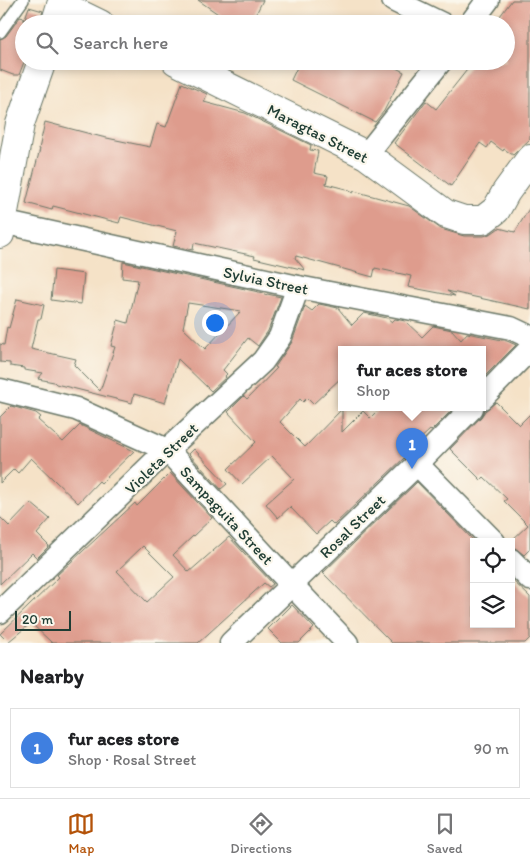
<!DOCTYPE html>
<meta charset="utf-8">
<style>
:root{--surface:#fff;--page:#f2f2f2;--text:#202124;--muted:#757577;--line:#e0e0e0;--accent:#b45309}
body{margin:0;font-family:Itim,sans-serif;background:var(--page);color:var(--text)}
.controls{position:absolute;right:15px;bottom:15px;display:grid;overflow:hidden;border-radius:0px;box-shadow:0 2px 8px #0003}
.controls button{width:45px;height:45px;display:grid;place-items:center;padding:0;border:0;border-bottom:1px solid var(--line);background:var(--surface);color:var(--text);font:25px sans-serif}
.scale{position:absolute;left:15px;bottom:12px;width:56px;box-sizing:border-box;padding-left:5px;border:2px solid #1f3d34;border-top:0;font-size:14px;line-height:18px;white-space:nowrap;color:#1f3d34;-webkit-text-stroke:4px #fbf7ec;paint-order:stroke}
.you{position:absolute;left:214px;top:322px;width:18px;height:18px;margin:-12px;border:4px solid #fff;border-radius:50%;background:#1a73e8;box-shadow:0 0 0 8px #1a73e833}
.badge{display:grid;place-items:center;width:32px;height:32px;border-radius:50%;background:var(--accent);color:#fff;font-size:16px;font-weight:700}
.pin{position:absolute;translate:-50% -41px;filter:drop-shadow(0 1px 2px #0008)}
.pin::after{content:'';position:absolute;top:26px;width:18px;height:15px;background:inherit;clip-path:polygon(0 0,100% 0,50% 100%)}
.popup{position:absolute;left:338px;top:346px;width:148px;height:65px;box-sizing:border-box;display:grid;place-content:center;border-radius:0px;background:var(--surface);filter:drop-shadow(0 1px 4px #0005);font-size:16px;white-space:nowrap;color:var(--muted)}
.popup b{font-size:19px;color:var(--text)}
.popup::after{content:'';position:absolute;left:50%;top:100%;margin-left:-10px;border:10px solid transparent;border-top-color:var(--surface)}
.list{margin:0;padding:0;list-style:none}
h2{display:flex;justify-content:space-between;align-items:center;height:65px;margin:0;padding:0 20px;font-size:21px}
h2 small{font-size:16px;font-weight:400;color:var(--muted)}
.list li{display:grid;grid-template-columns:32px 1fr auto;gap:15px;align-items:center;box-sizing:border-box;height:80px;margin:0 10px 10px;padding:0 10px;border:1px solid var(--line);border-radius:0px}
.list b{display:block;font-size:19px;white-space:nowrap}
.list p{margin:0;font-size:16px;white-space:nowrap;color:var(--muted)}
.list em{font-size:16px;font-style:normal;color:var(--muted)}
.icon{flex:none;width:28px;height:28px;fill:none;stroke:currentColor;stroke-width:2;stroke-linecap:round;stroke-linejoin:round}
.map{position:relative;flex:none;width:530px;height:643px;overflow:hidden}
.search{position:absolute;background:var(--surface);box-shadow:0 2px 8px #0003;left:15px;right:15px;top:15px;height:55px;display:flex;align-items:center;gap:12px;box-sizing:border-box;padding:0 18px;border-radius:28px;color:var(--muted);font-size:19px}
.sheet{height:155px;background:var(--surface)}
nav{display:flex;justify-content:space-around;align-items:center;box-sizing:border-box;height:70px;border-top:1px solid var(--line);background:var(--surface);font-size:14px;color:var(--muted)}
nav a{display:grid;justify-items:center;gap:2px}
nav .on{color:var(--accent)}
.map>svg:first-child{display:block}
.building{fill:#de9c8d;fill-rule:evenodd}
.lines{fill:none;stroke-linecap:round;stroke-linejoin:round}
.lane-casing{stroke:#6a7767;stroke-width:14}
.street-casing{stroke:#6a7767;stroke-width:25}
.secondary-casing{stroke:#6a7767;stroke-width:30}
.lane{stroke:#fff;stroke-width:11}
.street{stroke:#fff;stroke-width:22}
.secondary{stroke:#fff;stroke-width:28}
.labels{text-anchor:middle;stroke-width:4.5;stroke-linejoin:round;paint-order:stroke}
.street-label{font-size:16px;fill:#1f3d34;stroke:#fbf7ec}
</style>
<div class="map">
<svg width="530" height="643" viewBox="0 0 530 643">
<rect width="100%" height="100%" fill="#fbf7ec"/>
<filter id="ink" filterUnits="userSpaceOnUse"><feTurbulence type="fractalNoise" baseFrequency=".02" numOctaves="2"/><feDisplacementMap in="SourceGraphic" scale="10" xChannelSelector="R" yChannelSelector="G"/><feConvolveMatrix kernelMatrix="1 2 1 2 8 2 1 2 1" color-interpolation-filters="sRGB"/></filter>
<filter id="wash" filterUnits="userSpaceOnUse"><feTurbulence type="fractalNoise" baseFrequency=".0096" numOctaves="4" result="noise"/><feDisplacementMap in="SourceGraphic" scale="20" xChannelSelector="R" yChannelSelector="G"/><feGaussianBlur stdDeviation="1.12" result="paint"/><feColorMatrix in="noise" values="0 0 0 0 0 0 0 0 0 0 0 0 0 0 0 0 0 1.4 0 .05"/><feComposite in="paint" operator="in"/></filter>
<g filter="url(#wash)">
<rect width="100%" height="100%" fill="#f5e2c7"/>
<g id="blocks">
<g class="building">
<path d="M198 0H263L251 24H216L221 16Z"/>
<path d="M512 0H530V139L513 155 504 149 503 151 491 142 487 148 480 143 451 186 394 143 426 101 436 109 474 61H506V24H494Z"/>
<path d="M29 7 43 11 39 24H24V62L19 75H13L0 70V39L6 36 20 17 24 18V21Z"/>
<path d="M300 61H382L404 72 384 111 375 122 291 80Z"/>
<path d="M182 83 207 94 204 102 245 113 311 145 310 150 318 151 314 173 328 176 326 184 346 189 353 193 354 191 409 206 441 229 464 236H484L492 233 499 228 515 232 530 207V309L447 291 455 296 408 287 411 276 375 268 373 277 296 256 295 258 305 270 254 258 255 256 194 243 193 250 173 246 177 231 121 217 119 223 53 206 52 210 26 203 40 149H39L45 122 102 137 150 147 157 124 166 127Z"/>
<path d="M123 262 263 293 266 295 267 294 281 297 268 331 258 346 248 338 223 370 227 374 225 376 226 377 211 391 178 359 165 403 134 394 132 403 56 384 54 382 38 379 43 373 24 370V368L10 366V363L0 362V344L4 345 7 327 9 328 17 299 44 305 41 319H38L31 349 76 359 74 365 100 391 115 347 111 346 118 320 128 323 138 280 122 278ZM188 303 241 311 205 349 183 328Z"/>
<path d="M54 270 84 274 81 304 51 300Z"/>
<path d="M319 304 338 308 352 325 364 313 387 318 392 322 395 319 405 321 422 337 433 326 452 330 461 340 467 333 507 341 516 345 482 379V350H342V377L313 404 307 398 303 402 300 399 280 422 305 447 342 409V432L363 411 370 418 380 408H454L431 431 430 430 403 455 405 457 334 525 330 521 316 534 290 507 278 518 266 504 294 479 272 456 242 484 228 469 256 442 228 412 244 396 247 399 277 368 275 367 292 342 305 306 312 311Z"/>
<path d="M496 402 519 425 530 414V549L524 555 515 548 511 547V541L528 525 504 501 507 499 484 477 481 480 450 449 481 417 485 411Z"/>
<path d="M11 406 36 413 41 417 38 420 63 442 80 425 134 451 101 483 99 481 78 503 31 458 18 473 14 469 0 483V417Z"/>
<path d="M194 449 227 484 221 489 189 454Z"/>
<path d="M170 473 212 518 173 555 189 572 229 537 273 584 269 587 264 583 198 643H52L31 623 8 642 0 634 59 577 57 575 135 503 137 506ZM143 546 174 577 147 602 117 571Z"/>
<path d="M417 482 475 542H474V624H511V579L530 597V638L525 643H392L323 573Z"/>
<path d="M31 503 50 519 37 534 49 546 37 558 32 553 0 584V517L9 526Z"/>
<path d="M292 605 314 628 299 643H282L268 629Z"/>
</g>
</g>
</g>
<g filter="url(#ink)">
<use href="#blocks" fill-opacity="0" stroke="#6a7767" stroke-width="1"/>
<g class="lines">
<g class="lane-casing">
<path id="lane" d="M0 32 23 0"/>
</g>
<g class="street-casing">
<g id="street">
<path d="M393 0 442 24"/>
<path d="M470 24 488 0"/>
<path d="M366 155 441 61"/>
<path d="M2 222 298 287 511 328 530 337"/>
<path d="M0 390 76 409 167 450 292 585 347 643"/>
<path d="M482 398 530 349"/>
<path d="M417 464 494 542"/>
<path d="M511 560 530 579"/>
<path d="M0 612 167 450 263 361 280 337 298 287"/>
<path d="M231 643 417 464 472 408"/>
</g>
</g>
<g class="secondary-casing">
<g id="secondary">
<path d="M55 24 61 5 100 24"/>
<path d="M176 61 366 155 446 214 464 220H483L496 210 506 192 530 159"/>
<path d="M0 234 20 124 42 61"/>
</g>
</g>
<use href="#lane" class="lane"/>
<use href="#street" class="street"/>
<use href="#secondary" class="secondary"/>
</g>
</g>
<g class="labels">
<g class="street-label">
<text transform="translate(318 133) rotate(27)" y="6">Maragtas Street</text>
<text transform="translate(266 280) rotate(12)" y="6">Sylvia Street</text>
<text transform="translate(161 458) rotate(-44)" y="6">Violeta Street</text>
<text transform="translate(227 515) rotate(47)" y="6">Sampaguita Street</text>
<text transform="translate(352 526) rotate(-44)" y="6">Rosal Street</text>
</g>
</g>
</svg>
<div class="controls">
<button><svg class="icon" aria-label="locate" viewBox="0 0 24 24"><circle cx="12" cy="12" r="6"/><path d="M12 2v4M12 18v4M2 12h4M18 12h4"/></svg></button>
<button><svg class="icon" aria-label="layers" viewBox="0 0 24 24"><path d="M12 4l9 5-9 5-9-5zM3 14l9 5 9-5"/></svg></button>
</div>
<div class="scale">20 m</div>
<div class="you"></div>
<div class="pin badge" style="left:412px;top:469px;background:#3f7fe0">1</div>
<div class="popup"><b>fur aces store</b>Shop</div>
<div class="search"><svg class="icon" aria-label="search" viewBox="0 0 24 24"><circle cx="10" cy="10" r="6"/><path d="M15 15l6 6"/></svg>Search here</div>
</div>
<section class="sheet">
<h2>Nearby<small></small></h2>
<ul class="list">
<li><span class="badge" style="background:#3f7fe0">1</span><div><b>fur aces store</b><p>Shop · Rosal Street</p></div><em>90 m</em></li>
</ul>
</section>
<nav>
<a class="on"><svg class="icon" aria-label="map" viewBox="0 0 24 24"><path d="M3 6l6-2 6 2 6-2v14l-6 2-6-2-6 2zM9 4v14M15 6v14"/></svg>Map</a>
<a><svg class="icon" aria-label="directions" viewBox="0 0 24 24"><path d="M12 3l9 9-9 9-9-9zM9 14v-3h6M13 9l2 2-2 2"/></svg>Directions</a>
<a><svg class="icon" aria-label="saved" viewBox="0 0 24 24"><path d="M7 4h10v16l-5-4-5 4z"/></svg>Saved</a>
</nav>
